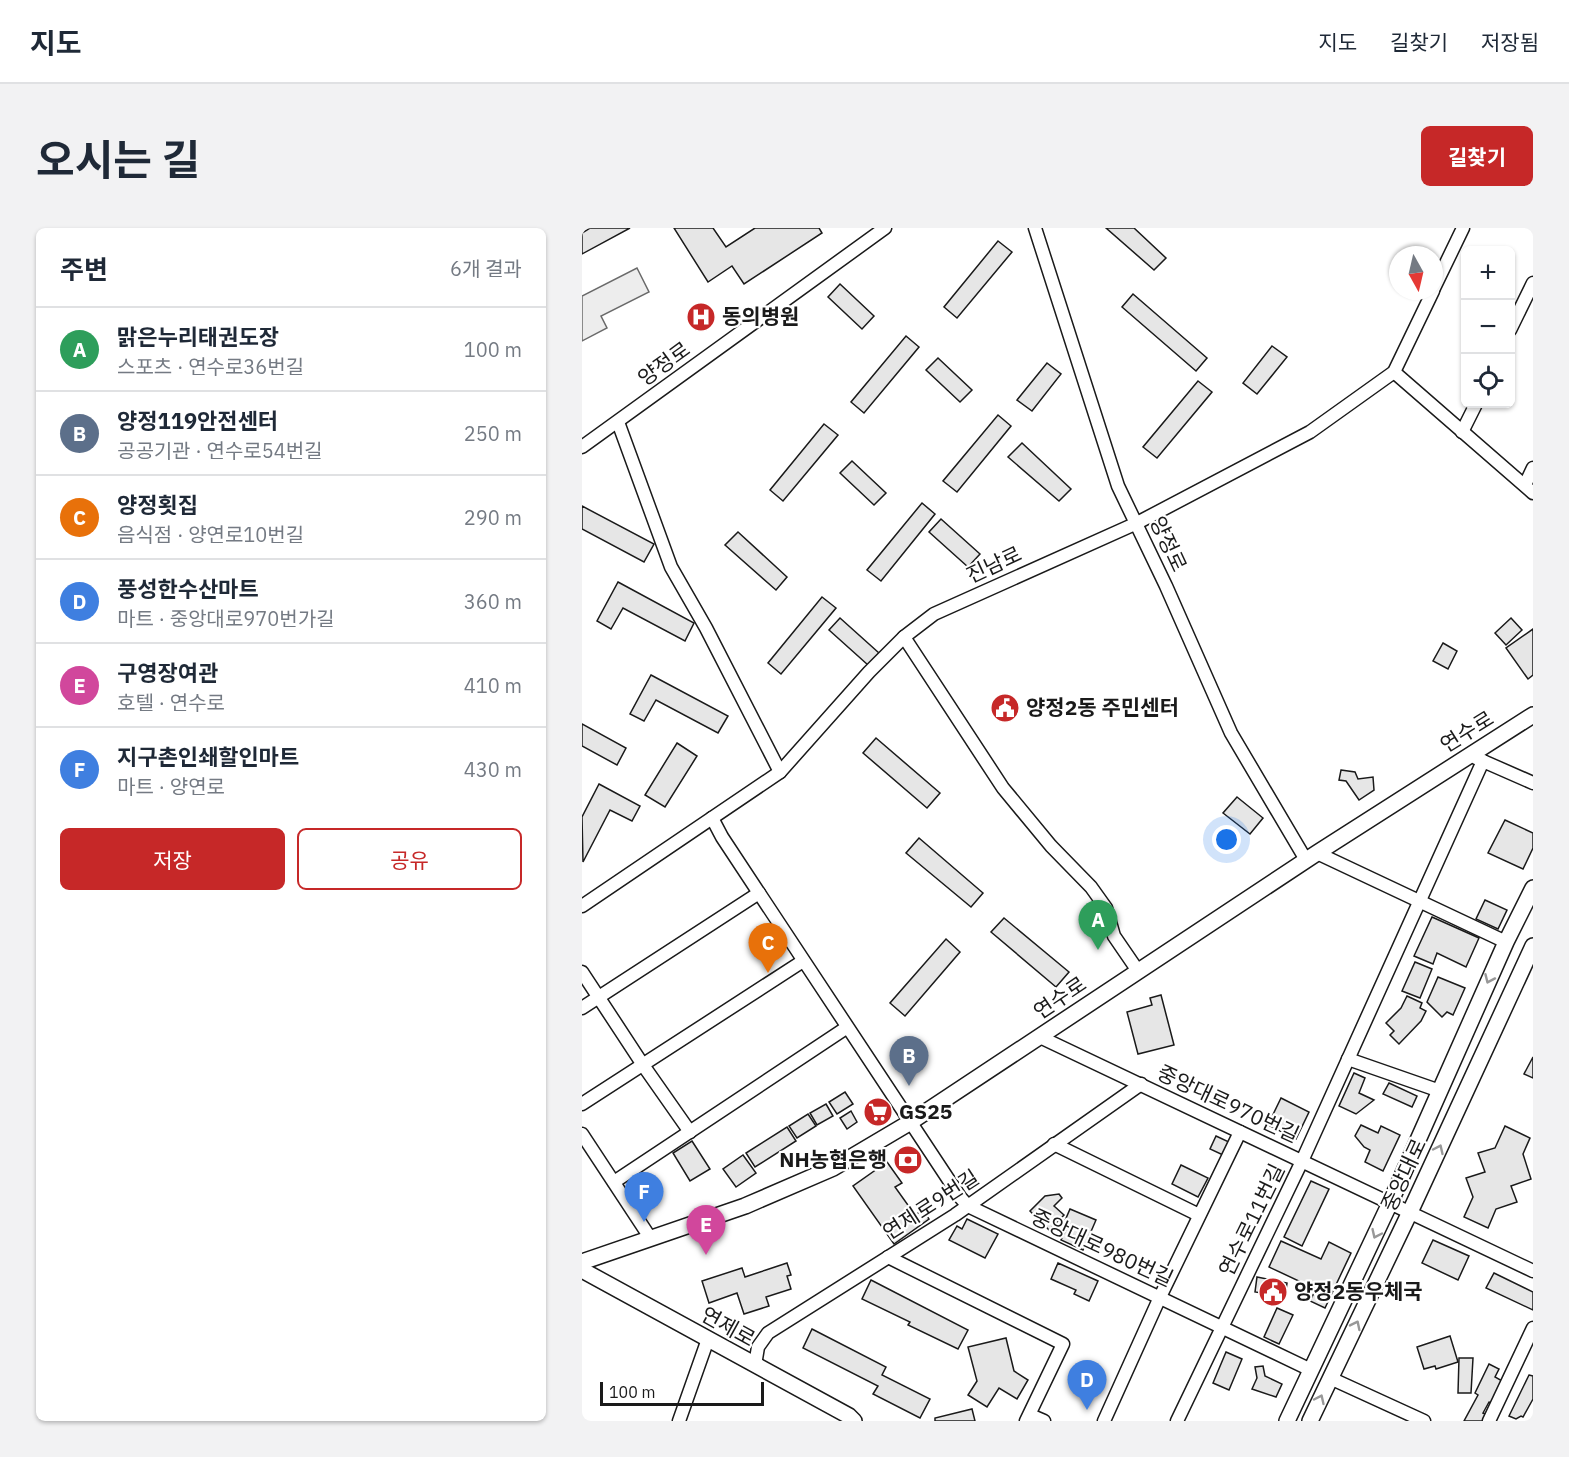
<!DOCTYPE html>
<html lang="ko">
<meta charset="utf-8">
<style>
:root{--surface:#fff;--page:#f2f2f3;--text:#1f2937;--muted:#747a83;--line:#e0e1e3;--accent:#c62828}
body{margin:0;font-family:"IBM Plex Sans","Noto Sans KR",sans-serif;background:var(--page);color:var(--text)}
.controls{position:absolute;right:18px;top:18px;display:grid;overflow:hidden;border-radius:9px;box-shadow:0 2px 4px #0004}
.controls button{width:54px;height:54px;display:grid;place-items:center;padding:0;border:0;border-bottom:2px solid var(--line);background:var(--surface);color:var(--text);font:30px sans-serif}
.compass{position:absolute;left:807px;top:18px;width:54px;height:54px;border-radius:50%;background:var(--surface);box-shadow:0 2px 4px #0004;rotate:172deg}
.scale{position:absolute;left:18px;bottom:15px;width:164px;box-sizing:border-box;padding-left:6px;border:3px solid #1a1a1a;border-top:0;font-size:16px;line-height:21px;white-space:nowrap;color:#1a1a1a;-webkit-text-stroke:4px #fff;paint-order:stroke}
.you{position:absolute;left:645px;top:612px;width:21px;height:21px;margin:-15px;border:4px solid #fff;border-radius:50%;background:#1a73e8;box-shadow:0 0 0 9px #1a73e833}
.badge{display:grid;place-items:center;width:39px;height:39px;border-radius:50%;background:var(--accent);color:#fff;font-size:20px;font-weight:700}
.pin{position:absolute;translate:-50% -50px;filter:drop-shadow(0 2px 3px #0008)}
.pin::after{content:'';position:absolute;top:32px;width:21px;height:18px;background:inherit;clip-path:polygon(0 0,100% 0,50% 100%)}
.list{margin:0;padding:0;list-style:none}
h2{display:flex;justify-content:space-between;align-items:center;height:78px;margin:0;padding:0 24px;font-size:26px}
h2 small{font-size:20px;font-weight:400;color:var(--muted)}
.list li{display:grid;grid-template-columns:39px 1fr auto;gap:18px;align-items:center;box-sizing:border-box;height:84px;padding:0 24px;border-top:2px solid var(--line)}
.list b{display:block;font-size:22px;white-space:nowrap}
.list p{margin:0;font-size:20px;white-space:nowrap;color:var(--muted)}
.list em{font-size:20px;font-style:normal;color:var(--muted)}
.actions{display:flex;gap:12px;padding:18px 24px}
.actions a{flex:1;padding:14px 0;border:2px solid var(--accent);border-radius:9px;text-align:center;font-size:21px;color:var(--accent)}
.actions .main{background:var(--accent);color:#fff}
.icon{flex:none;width:33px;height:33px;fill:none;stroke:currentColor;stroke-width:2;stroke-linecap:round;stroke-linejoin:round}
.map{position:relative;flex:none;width:951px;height:1193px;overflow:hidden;border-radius:9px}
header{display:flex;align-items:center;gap:36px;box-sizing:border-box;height:84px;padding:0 30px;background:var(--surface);border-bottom:2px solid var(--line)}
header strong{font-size:28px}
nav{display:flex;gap:33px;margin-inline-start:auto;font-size:21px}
.intro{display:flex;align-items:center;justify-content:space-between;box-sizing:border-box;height:144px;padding:0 36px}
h1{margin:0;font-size:42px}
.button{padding:15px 27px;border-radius:9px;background:var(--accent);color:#fff;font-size:21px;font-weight:700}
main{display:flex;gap:36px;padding:0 36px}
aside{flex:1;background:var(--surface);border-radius:9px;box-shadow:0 2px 4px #0004}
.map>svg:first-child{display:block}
.green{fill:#ededed;stroke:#6a6a6a;stroke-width:1.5}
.building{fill:#e6e6e6;stroke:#1a1a1a;stroke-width:1.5}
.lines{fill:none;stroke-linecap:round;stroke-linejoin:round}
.minor-casing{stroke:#1a1a1a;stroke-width:15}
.major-casing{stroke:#1a1a1a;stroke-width:18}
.minor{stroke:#fff;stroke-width:12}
.major{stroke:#fff;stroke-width:15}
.oneway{stroke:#989898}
.labels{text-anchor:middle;stroke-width:4.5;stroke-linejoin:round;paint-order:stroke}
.poi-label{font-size:21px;font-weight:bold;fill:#1a1a1a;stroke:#fff;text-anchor:start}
.street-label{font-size:21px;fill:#1a1a1a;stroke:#fff}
</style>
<header>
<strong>지도</strong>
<nav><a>지도</a><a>길찾기</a><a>저장됨</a></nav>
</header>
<div class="intro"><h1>오시는 길</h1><a class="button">길찾기</a></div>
<main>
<aside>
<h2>주변<small>6개 결과</small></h2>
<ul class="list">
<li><span class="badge" style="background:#2e9e5b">A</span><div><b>맑은누리태권도장</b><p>스포츠 · 연수로36번길</p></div><em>100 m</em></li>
<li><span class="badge" style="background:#5c6f8a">B</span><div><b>양정119안전센터</b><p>공공기관 · 연수로54번길</p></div><em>250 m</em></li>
<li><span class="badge" style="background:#e8710a">C</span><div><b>양정횟집</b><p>음식점 · 양연로10번길</p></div><em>290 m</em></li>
<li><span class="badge" style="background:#3f7fe0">D</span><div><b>풍성한수산마트</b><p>마트 · 중앙대로970번가길</p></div><em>360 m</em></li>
<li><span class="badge" style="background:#d1479c">E</span><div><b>구영장여관</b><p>호텔 · 연수로</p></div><em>410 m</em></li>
<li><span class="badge" style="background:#3f7fe0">F</span><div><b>지구촌인쇄할인마트</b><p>마트 · 양연로</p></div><em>430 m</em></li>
</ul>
<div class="actions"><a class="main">저장</a><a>공유</a></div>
</aside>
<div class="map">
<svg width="951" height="1193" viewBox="0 0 951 1193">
<rect width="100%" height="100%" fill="#fff"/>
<path class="green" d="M55 40 67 64 19 88 25 100 0 113V68Z"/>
<g class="building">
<path d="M8 0H48L0 26V5Z"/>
<path d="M92 0H131L144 19 173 0H237L240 5 162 56 150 38 126 54Z"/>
<path d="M524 0H552L584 30 572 42Z"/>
<path d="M416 13 430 24 375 90 362 79Z"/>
<path d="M258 56 292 88 280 101 246 69Z"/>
<path d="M551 66 625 130 614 143 540 79Z"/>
<path d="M324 108 337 119 282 185 269 174Z"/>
<path d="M690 118 705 129 675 166 661 155Z"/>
<path d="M356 130 390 162 378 174 344 142Z"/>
<path d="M465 135 479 146 450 183 435 172Z"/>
<path d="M616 153 630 164 575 230 561 219Z"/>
<path d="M416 187 429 198 375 264 361 253Z"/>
<path d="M242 196 256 207 201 273 188 262Z"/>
<path d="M440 215 489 261 477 273 426 229Z"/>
<path d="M270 233 304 265 292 277 258 245Z"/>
<path d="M340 275 353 286 299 353 285 342Z"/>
<path d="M0 278 72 316 62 334 0 301Z"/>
<path d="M359 291 398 326 386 339 347 304Z"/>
<path d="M156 304 205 349 194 362 143 317Z"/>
<path d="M36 354 112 395 103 413 41 380 29 401 15 393Z"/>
<path d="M240 369 254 380 199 446 186 435Z"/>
<path d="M258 390 297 425 286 437 247 402Z"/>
<path d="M929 390 940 402 924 417 913 405Z"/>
<path d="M951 401V447L946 451 924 420Z"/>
<path d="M861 415 875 423 866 441 851 433Z"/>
<path d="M69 447 146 488 136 505 74 472 62 493 48 486Z"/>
<path d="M0 496 44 520 35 537 0 518Z"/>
<path d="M294 510 358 565 345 580 281 525Z"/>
<path d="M95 515 115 528 83 579 63 567Z"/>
<path d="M759 542 773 544 776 551 791 549 792 562 777 572 764 553 757 552Z"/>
<path d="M17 556 58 578 50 593 28 582 1 634 0 589Z"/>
<path d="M655 569 681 590 668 606 641 585Z"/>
<path d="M923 592 951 605V620L941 641 906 625Z"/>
<path d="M337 610 401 665 389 679 324 625Z"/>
<path d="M903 672 925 682 916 701 894 691Z"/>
<path d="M850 689 897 710 884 739 855 725 851 736 832 728Z"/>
<path d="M422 690 487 744 474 759 409 704Z"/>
<path d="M364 711 378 724 323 788 308 775Z"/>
<path d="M833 734 850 741 838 770 820 763Z"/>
<path d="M856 749 883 760 871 787 865 784 860 789 845 774Z"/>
<path d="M579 767 592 817 556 826 545 784 570 777 568 770Z"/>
<path d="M825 768 840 775 838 780 844 783 839 793 817 816 808 807 812 803 804 795 819 780Z"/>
<path d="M951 829V850L942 846Z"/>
<path d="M772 845 783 850 777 865 792 872 774 886 757 878Z"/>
<path d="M807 855 835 868 830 879 801 866Z"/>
<path d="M263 864 271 876 255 886 247 874Z"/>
<path d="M699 870 727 884 714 911 686 897Z"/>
<path d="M244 876 251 888 235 897 228 885Z"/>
<path d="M269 883 275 894 265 901 258 890Z"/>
<path d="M226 886 234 898 215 910 207 898Z"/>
<path d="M779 897 796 905 799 898 818 907 801 943 783 934 788 922 782 919 773 908Z"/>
<path d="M923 898 948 910 941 926 949 951 929 958 935 974 914 981 906 1000 882 989 891 969 884 950 903 944 896 925 913 920Z"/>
<path d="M205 899 214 913 173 939 164 925Z"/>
<path d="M634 908 647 914 641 927 628 921Z"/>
<path d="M110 913 128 941 108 953 91 925Z"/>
<path d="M161 927 174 945 154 959 141 941Z"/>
<path d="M305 934 320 955 313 959 333 987 341 982 347 991 312 1016 271 958Z"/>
<path d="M599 937 626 950 616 969 590 956Z"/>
<path d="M729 953 747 961 720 1018 702 1009Z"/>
<path d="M477 966 480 970 472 978 482 987 467 1002 448 983 463 968Z"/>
<path d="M488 981 514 992 501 1022 479 1012 486 997 482 995Z"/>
<path d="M385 991 416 1006 403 1030 367 1012 375 998 380 1001Z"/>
<path d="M851 1012 887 1028 876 1052 840 1035Z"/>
<path d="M699 1013 739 1031 747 1014 769 1025 743 1080 728 1073 734 1061 687 1039Z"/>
<path d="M205 1035 209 1047 205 1048 209 1061 184 1069 187 1078 162 1086 155 1065 127 1075 120 1053 160 1040 163 1049Z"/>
<path d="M476 1035 516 1053 507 1073 492 1066 494 1062 469 1051Z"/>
<path d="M912 1045 951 1064V1082L904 1060Z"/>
<path d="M675 1049 705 1055 703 1069 673 1064Z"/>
<path d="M289 1052 386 1102 376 1121 326 1097 328 1094 280 1071Z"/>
<path d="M695 1080 711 1087 697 1116 682 1109Z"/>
<path d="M230 1101 304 1139 300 1147 348 1171 338 1190 291 1166 296 1158 221 1120Z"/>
<path d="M868 1108 876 1134 854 1141 853 1138 842 1141 835 1119Z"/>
<path d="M424 1110 432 1143 446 1152 435 1171 417 1160 405 1179 386 1167 395 1153 386 1119Z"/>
<path d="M644 1124 660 1131 647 1162 631 1155Z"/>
<path d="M877 1130H891L889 1165H876Z"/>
<path d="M907 1136 917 1141 913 1149 922 1154 911 1175 907 1174 901 1185 906 1187 903 1193H882L896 1167 893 1165Z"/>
<path d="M681 1138 683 1148 700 1156 694 1169 670 1161 675 1150 673 1139Z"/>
<path d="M947 1147 951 1148V1171L941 1189 939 1188 934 1191 927 1188Z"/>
<path d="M390 1181 393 1193H353V1190Z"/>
</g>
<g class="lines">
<g class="minor-casing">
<g id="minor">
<path d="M453 0 536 258 584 358 649 505 724 632"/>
<path d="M852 60 881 0"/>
<path d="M928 102 951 55"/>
<path d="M812 144 951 265"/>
<path d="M36 194 89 339 124 400 198 544"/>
<path d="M880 204 894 176"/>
<path d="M0 219 303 0"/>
<path d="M943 257 951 240"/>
<path d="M322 409 421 560 469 618 509 659 524 680 532 708 556 743"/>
<path d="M894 530 951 555"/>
<path d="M130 590 140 609 378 969 386 978 729 1142"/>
<path d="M735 625 924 714"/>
<path d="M0 678 198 544 287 444 322 409 352 386 555 295 728 204 812 144 851 63"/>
<path d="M0 744 61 837 108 904"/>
<path d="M0 780 177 665"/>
<path d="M458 809 951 1043"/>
<path d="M766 831 858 863"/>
<path d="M0 876 221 733"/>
<path d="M0 906 69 1011"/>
<path d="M472 916 617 987"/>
<path d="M32 954 264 800"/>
<path d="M306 1029 481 1116 444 1193"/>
<path d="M173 1137 176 1119 186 1105 373 987 559 856"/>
<path d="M748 1150 842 1193"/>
<path d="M448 1187 462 1193"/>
<path d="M97 1193 126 1111"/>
<path d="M522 1193 578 1069 658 904"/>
<path d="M595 1193 720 933 901 533"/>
<path d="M907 1193 951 1100"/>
</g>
</g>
<g class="major-casing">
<g id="major">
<path d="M0 1034 163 978 251 940 327 895 735 625 951 487"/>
<path d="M0 1042 267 1188 272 1193"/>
<path d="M705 1193 808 975 924 714 951 660"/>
<path d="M728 1193 828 984 951 718"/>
</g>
</g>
<use href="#minor" class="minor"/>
<use href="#major" class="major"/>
</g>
<defs><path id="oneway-chevron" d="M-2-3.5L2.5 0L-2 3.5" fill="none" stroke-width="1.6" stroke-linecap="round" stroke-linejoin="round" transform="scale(1.5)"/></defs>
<g class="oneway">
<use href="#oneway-chevron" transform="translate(907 751) rotate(114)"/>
<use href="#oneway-chevron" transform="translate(857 921) rotate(-65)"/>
<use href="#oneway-chevron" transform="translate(794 1006) rotate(115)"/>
<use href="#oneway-chevron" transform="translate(774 1097) rotate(-64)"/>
<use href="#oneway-chevron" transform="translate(738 1171) rotate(-65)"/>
</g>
<defs>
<g id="hospital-disc" transform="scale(1.5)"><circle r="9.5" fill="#c62828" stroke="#fff"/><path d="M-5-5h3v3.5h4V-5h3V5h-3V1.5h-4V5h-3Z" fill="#fff"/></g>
<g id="civic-disc" transform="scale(1.5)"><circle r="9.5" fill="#c62828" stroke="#fff"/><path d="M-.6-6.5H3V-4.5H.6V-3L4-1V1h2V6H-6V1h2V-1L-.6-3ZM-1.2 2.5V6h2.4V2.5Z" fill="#fff"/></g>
<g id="supermarket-disc" transform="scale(1.5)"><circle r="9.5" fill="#c62828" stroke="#fff"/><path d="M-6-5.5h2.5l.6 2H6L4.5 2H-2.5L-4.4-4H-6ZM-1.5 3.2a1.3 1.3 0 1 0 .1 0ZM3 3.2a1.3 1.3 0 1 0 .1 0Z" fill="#fff"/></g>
<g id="bank-disc" transform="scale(1.5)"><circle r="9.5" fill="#c62828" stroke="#fff"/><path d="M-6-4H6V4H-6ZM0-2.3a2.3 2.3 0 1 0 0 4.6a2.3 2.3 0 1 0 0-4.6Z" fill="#fff"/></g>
</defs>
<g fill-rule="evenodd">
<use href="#hospital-disc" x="119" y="89"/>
<use href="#civic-disc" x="423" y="480"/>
<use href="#supermarket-disc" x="296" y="884"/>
<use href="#bank-disc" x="326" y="932"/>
<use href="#civic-disc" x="691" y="1064"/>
</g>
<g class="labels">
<g class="poi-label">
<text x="140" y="96">동의병원</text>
<text x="444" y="487">양정2동 주민센터</text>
<text x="317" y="891">GS25</text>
<text x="305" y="939" text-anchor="end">NH농협은행</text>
<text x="712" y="1071">양정2동우체국</text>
</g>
<g class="street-label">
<text transform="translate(82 136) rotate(-36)" y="7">양정로</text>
<text transform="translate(586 316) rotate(65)" y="7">양정로</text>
<text transform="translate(412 337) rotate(-25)" y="7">진남로</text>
<text transform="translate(885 504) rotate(-32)" y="7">연수로</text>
<text transform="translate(478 770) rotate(-34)" y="7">연수로</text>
<text transform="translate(646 876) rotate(25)" y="7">중앙대로970번길</text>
<text transform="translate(822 947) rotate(-65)" y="7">중앙대로</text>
<text transform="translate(349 977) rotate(-33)" y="7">연제로9번길</text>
<text transform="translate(670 992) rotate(-64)" y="7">연수로11번길</text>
<text transform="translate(520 1020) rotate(25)" y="7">중앙대로980번길</text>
<text transform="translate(146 1099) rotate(29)" y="7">연제로</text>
</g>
</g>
</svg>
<div class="controls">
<button>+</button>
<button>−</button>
<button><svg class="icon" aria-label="locate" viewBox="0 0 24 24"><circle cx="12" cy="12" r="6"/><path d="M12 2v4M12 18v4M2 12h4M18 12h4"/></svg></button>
</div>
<svg class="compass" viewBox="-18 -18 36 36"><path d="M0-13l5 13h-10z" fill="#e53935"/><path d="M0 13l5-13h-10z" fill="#747a83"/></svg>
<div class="scale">100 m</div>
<div class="you"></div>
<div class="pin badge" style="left:516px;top:722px;background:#2e9e5b">A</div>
<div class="pin badge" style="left:327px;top:858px;background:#5c6f8a">B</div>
<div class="pin badge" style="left:186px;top:745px;background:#e8710a">C</div>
<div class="pin badge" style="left:505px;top:1182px;background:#3f7fe0">D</div>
<div class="pin badge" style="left:124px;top:1027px;background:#d1479c">E</div>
<div class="pin badge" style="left:62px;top:994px;background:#3f7fe0">F</div>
</div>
</main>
